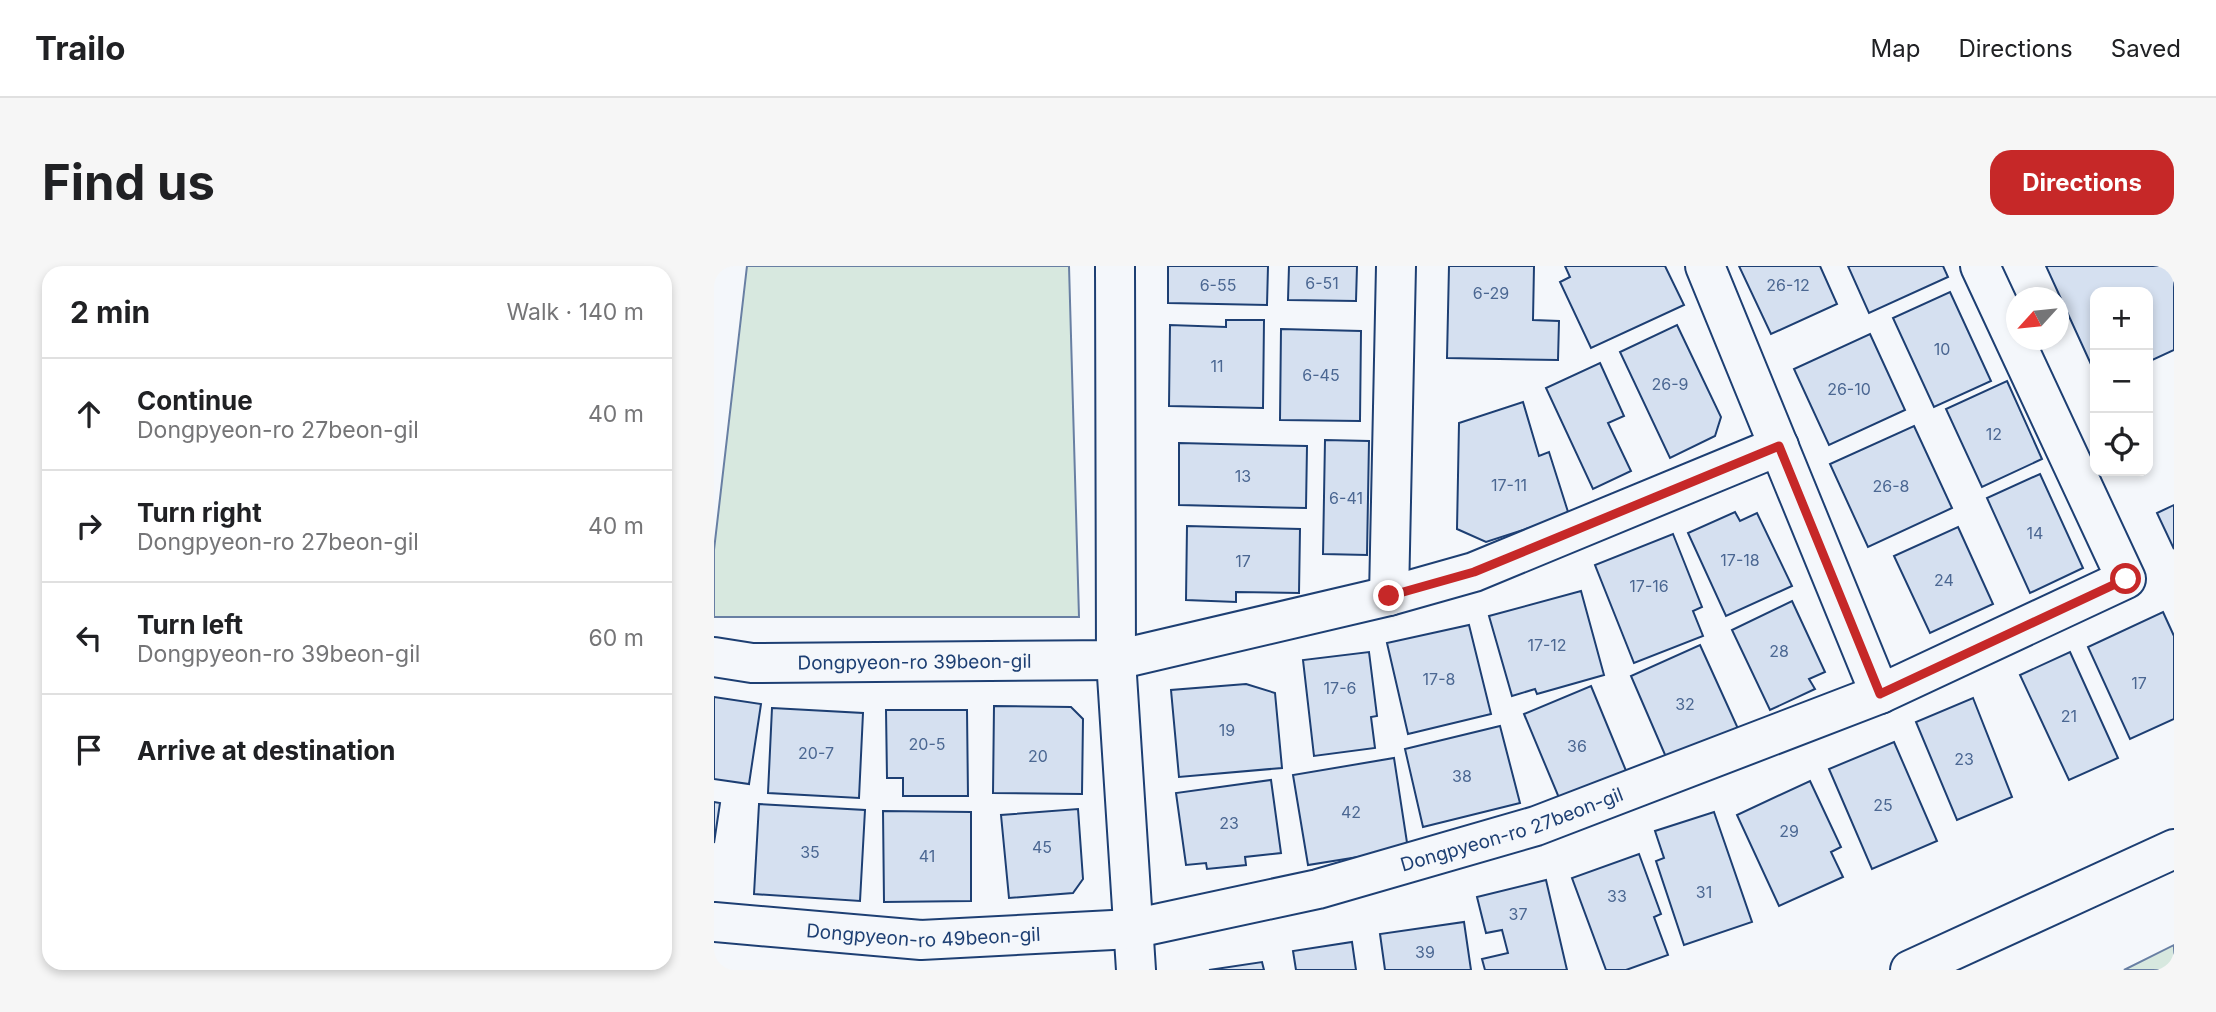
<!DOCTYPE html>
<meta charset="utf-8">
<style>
:root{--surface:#fff;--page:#f6f6f6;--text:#202124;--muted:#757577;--line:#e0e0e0;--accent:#c62828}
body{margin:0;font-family:Inter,sans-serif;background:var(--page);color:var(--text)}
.controls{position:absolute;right:21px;top:21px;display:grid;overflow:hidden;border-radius:14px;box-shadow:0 4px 10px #0003}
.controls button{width:63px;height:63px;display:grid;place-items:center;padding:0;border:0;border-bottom:2px solid var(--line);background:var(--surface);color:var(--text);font:35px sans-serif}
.compass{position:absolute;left:1292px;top:21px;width:63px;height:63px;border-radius:50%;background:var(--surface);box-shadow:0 4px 10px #0003;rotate:243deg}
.stop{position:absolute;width:21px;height:21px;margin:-16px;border:5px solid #c62828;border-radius:50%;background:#fff}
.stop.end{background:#c62828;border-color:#fff;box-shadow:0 2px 7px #0008}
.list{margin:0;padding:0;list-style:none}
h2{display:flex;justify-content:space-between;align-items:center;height:91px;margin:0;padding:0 28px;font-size:30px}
h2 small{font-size:23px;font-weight:400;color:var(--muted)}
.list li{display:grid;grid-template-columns:46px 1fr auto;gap:21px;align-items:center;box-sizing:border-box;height:112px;padding:0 28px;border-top:2px solid var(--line)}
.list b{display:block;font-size:26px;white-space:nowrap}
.list p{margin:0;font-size:23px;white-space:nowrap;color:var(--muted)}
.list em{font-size:23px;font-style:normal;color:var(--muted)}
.icon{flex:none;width:38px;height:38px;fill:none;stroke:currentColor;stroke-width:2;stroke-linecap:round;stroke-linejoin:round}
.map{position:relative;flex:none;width:1460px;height:704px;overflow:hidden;border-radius:21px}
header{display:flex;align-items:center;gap:42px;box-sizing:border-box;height:98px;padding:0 35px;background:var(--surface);border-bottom:2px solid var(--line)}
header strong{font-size:33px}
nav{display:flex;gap:38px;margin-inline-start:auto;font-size:24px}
.intro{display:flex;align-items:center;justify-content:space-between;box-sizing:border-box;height:168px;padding:0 42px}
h1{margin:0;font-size:49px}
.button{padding:18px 32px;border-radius:21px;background:var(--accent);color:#fff;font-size:24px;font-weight:700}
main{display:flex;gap:42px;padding:0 42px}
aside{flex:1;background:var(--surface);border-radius:21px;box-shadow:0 4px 10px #0003}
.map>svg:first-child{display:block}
.green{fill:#d7e8df;stroke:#687fa3;stroke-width:2}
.building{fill:#d5e0f0;stroke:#1d3f73;stroke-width:2}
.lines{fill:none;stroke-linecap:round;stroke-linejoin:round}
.minor-casing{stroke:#1d3f73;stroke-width:42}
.tertiary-casing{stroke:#1d3f73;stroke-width:42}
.minor{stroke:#f4f7fb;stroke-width:38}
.tertiary{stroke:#f4f7fb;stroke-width:38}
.route{stroke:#c62828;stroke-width:9}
.labels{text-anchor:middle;stroke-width:5;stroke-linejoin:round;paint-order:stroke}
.number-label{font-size:16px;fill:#4b6792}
.street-label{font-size:19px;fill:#1d3f73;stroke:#f4f7fb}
</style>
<header>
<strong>Trailo</strong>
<nav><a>Map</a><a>Directions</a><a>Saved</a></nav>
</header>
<div class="intro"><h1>Find us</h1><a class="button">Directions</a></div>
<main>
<aside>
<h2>2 min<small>Walk · 140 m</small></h2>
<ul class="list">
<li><svg class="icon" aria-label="ahead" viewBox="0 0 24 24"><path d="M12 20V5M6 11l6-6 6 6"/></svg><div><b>Continue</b><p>Dongpyeon-ro 27beon-gil</p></div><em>40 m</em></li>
<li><svg class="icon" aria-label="right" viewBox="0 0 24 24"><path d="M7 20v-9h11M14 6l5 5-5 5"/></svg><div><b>Turn right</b><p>Dongpyeon-ro 27beon-gil</p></div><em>40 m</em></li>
<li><svg class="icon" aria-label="left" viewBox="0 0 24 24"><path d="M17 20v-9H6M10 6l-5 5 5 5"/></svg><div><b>Turn left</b><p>Dongpyeon-ro 39beon-gil</p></div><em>60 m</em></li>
<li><svg class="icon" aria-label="arrive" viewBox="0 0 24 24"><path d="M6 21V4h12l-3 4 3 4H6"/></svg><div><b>Arrive at destination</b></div></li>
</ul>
</aside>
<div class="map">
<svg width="1460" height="704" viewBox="0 0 1460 704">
<rect width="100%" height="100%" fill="#f4f7fb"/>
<g class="green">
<path d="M33 0H355L365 351H0V284Z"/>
<path d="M1460 679V704H1410Z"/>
</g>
<g class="building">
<path d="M454 0H554L553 39 454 37Z"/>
<path d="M575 0H643L642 35 574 34Z"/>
<path d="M735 0H820L819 54 845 55 844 94 733 92Z"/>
<path d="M851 0H951L970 39 877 82 846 16 856 11Z"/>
<path d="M1025 0H1106L1123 38 1057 68Z"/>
<path d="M1134 0H1229L1234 11 1155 47Z"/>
<path d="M1332 0H1460V84L1434 96V26H1381V107Z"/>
<path d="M1236 26 1277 115 1220 141 1179 52Z"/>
<path d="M512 54H550L549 142 455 140 456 59 512 61Z"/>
<path d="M963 59 1007 151 1001 170 956 192 906 86Z"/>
<path d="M567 63 647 65 646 155 566 154Z"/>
<path d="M1156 68 1191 144 1115 179 1080 103Z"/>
<path d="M886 97 910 150 894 157 917 205 879 223 832 122Z"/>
<path d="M1293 115 1328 193 1268 221 1232 143Z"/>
<path d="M809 136 825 190 835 186 855 249 772 276 743 263 745 157Z"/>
<path d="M1200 160 1238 242 1154 281 1116 198Z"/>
<path d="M611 174 655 175 653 289 609 288Z"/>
<path d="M465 177 593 180 592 242 465 239Z"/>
<path d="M1326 208 1369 302 1316 327 1273 232Z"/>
<path d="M1460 239V283L1443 247Z"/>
<path d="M1021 246 1026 255 1043 247 1078 320 1012 350 974 267Z"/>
<path d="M473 260 586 263 585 327 522 326V336L472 334Z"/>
<path d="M1244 261 1279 338 1216 367 1180 290Z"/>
<path d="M959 268 988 341 979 345 989 370 920 397 881 299Z"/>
<path d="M867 325 890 409 823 428 821 423 798 430 775 350Z"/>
<path d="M1078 335 1111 406 1095 413 1101 423 1056 444 1018 364Z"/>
<path d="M1449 346 1460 370V453L1416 473 1374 381Z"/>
<path d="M755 359 777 448 694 468 673 377Z"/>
<path d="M986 379 1026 467 955 498 917 410Z"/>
<path d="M655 386 663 450 657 451 661 482 600 490 589 394Z"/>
<path d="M1356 386 1404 492 1355 514 1306 409Z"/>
<path d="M532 418 561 427 568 502 465 511 457 424Z"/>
<path d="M877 420 915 512 848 539 810 448Z"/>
<path d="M0 431 47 438 35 518 0 513Z"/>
<path d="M1259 432 1298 531 1243 554 1202 456Z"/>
<path d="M280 440 357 441 369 453 368 528 279 527Z"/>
<path d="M58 442 149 447 145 532 54 527Z"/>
<path d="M172 444H253L254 530H189V512H173Z"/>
<path d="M786 460 806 537 709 561 691 483Z"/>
<path d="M1180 476 1223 575 1158 603 1115 503Z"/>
<path d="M680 492 694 583 594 599 579 509Z"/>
<path d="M557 514 567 587 531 591 532 599 493 603 492 597 472 599 462 527Z"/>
<path d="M1096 515 1127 581 1117 586 1129 611 1065 640 1023 549Z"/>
<path d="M0 536 6 537 0 577Z"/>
<path d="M45 538 151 544 146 635 40 628Z"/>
<path d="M364 543 369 613 359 627 295 632 287 549Z"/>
<path d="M169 545 257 546V635L170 636Z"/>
<path d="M1000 546 1038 656 970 679 942 595 950 592 941 565Z"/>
<path d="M925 588 947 648 940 651 954 689 912 704H892L858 612Z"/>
<path d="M832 614 853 704H771L768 693 794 687 788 664 772 667 763 631Z"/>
<path d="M750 656 757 704H671L666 668Z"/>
<path d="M638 676 642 704H582L579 685Z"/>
<path d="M548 696 550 704H495Z"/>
</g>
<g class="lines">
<g class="minor-casing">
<g id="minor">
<path d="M401 0 402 394 422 704"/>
<path d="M991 0 1166 428"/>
<path d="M675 330 682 0"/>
<path id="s1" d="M0 391 38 397 402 394 675 330 760 306 1065 180"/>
<path id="s2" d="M0 656 207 674 418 663 604 623 822 560 1166 428 1412 313 1266 0"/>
</g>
</g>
<g class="tertiary-casing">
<path id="tertiary" d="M1196 704 1460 583"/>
</g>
<use href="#minor" class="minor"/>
<use href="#tertiary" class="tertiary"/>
</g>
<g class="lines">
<path class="route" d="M675 330 760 306 1065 180 1166 428 1412 313"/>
</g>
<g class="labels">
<g class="number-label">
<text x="608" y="23">6-51</text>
<text x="504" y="25">6-55</text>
<text x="1074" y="25">26-12</text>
<text x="777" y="33">6-29</text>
<text x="1228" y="89">10</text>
<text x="503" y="106">11</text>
<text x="607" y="115">6-45</text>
<text x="956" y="124">26-9</text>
<text x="1135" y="129">26-10</text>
<text x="1280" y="174">12</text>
<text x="529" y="216">13</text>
<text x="795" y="225">17-11</text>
<text x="1177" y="226">26-8</text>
<text x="632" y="238">6-41</text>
<text x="1321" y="273">14</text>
<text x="1026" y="300">17-18</text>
<text x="529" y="301">17</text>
<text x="1230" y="320">24</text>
<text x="935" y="326">17-16</text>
<text x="833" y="385">17-12</text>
<text x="1065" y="391">28</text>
<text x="725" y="419">17-8</text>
<text x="1425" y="423">17</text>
<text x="626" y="428">17-6</text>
<text x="971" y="444">32</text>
<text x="1355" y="456">21</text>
<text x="513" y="470">19</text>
<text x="213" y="484">20-5</text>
<text x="863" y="486">36</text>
<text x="102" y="493">20-7</text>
<text x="324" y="496">20</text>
<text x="1250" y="499">23</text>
<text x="748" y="516">38</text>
<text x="1169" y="545">25</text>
<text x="637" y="552">42</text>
<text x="515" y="563">23</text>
<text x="1075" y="571">29</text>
<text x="328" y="587">45</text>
<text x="96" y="592">35</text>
<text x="213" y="596">41</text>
<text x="990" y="632">31</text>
<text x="903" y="636">33</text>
<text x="804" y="654">37</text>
<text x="711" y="692">39</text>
</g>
<g class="street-label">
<text dy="7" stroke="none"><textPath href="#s1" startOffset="201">Dongpyeon-ro 39beon-gil</textPath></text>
<text dy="7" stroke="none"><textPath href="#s2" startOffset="812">Dongpyeon-ro 27beon-gil</textPath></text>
<text dy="7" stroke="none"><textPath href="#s2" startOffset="210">Dongpyeon-ro 49beon-gil</textPath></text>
</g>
</g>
</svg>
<div class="controls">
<button>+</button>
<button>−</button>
<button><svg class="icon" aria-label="locate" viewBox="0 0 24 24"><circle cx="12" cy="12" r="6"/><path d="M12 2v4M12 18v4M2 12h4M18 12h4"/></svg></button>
</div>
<svg class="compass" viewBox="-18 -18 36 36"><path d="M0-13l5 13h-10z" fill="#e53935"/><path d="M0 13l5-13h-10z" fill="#757577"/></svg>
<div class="stop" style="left:1412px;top:313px"></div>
<div class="stop end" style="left:675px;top:330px"></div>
</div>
</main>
